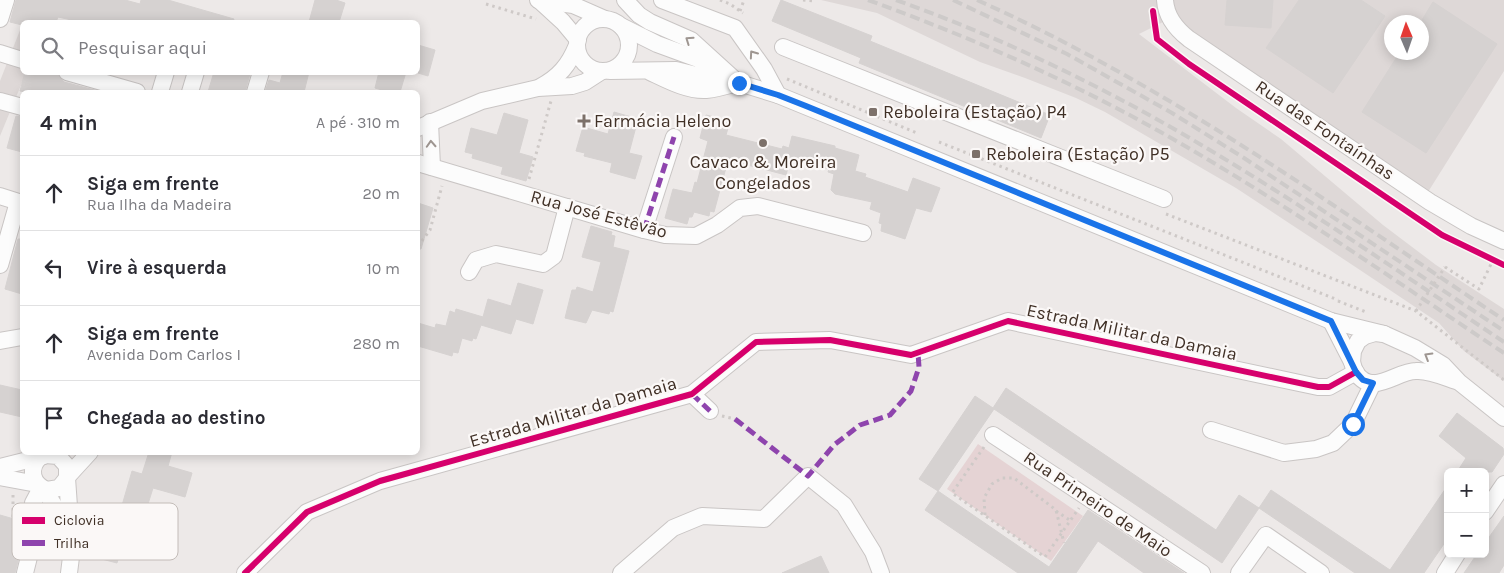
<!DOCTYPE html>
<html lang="pt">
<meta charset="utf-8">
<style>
:root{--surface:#fff;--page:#f7f7f7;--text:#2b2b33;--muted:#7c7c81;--line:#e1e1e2}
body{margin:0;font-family:Karla,sans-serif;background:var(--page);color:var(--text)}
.controls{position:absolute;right:15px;bottom:15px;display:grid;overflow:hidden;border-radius:8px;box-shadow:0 2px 12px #0003}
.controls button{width:45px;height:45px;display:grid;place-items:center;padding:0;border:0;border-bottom:1px solid var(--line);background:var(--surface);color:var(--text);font:25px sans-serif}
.compass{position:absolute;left:1384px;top:15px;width:45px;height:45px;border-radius:50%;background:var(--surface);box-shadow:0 2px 12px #0003;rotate:358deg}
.stop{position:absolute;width:15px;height:15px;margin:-11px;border:4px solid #1a73e8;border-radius:50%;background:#fff}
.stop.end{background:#1a73e8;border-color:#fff;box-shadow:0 1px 5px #0008}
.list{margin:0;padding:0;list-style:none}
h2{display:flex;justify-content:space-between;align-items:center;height:65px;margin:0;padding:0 20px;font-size:21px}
h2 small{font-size:16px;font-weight:400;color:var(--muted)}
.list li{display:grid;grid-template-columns:32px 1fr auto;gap:15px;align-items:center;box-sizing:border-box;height:75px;padding:0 20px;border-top:1px solid var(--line)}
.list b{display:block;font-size:19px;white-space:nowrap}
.list p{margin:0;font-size:16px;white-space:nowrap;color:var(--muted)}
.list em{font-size:16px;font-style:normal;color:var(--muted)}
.icon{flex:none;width:28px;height:28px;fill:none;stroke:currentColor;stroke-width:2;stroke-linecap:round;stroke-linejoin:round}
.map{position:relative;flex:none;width:1504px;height:573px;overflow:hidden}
.search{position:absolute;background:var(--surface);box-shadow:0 2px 12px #0003;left:20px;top:20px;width:400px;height:55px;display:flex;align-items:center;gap:12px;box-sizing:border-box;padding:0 18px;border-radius:8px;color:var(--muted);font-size:19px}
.panel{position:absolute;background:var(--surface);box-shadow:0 2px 12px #0003;left:20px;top:90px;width:400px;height:365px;border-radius:8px}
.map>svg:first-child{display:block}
.built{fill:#ded8d7;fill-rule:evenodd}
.green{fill:#e5d3d4}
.building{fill:#d6d2d1;stroke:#d6d2d1}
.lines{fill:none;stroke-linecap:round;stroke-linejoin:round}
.minor-casing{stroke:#c9c5c4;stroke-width:18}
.path{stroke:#cec9c7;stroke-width:3;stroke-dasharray:2.5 4;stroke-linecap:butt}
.minor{stroke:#fcfcfc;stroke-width:16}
.rail{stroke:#cdcac9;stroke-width:4;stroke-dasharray:10 5;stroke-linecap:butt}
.path-bridge{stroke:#cec9c7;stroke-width:3;stroke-dasharray:2.5 4;stroke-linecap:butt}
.quiet{stroke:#8e44ad;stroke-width:5;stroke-dasharray:10 5;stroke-linecap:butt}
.cycleway-casing{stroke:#fbf8f7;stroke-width:9}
.cycleway{stroke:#d6006c;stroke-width:6}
.oneway{stroke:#9e9691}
.route{stroke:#1a73e8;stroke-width:6}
.poi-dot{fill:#7d716a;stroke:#fbf8f7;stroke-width:2}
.labels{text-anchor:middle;stroke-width:4.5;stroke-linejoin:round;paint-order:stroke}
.poi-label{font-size:18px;fill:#403026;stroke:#fbf8f7;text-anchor:start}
.street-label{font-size:18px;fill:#403026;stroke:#fbf8f7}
.key{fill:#fbf8f7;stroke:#c3bcb8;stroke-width:1}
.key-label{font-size:14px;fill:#403026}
</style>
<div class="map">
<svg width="1504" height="573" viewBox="0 0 1504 573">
<rect width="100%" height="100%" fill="#ede9e8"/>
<g class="built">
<path d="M821 0H1504V71L1428 192 1169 19 1139 34 1236 108 1281 139 1383 225 1436 265 1504 309V381L1464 351 1439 323 1360 270 1236 188 1105 112 1076 98 1025 78 980 62 877 13ZM1392 22H1422V52H1392Z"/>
<path d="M22 25V72L26 73 0 136V81Z"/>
</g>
<path class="green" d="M978 444 1083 516 1051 561 947 489Z"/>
<g class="building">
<path d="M16 0H125L140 4 141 0H168L234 19 233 22H81L58 17 56 22H22V25L10 22Z"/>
<path d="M315 0H336L345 3 339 22H309Z"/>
<path d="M781 0 872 36 870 41 1050 115 1041 138 859 63 861 58 772 21Z"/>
<path d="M1227 0H1273L1271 28 1225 25Z"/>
<path d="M1299 0H1361L1385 16 1333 93 1266 48Z"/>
<path d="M1433 2 1497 44 1426 153 1362 112 1400 52H1422V20Z"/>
<path d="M418 45 435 50 428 76 418 73Z"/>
<path d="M25 72H48L58 75 64 82 102 92H26L20 91Z"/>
<path d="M214 72H243L250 74 245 92H208Z"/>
<path d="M283 72H309L304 92H265L269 80 280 83Z"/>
<path d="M379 72H406L400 92H389L375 88Z"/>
<path d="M614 112 638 119 629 153 642 156 635 179 610 172 612 163 584 156 585 153 576 151 583 127 608 134Z"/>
<path d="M504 113 528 120 519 153 533 157 526 181 501 174 503 167 472 158 473 154 465 152 471 128 497 135Z"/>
<path d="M706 115 730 121 726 135 782 149 783 146 789 148 792 136 835 146V148L859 155 855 171 866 174 865 177 908 192 913 178 940 188 931 212 916 208 905 239 881 231 882 224 879 223 881 213 870 209 872 202 835 194 831 190 834 174 828 172 829 169 794 160 792 165 789 164 786 175 728 160 714 212 710 211 709 216 694 212 692 217H689L687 224 665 218 673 189 692 193 695 182 697 183 708 141 700 138Z"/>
<path d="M16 116 22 117V152L7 148Z"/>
<path d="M418 203 433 208 421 249H418Z"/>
<path d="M591 226 612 232 611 235 615 236 613 247 629 251 613 312 610 311 609 314 592 310 586 323 565 318 572 290H576L577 287 593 292 601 262 582 257Z"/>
<path d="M18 239H22V294L5 289Z"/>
<path d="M518 283 543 290 533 324 516 319 511 334 481 325 476 339 473 338 472 341 462 338 458 353 453 352 452 356 418 346V323L435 328 436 324 446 326 450 311 455 313 456 309 483 317 488 299 511 306Z"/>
<path d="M0 385 22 390V417L0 412Z"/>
<path d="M1006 388 1216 530 1239 495 1259 508 1222 563 994 409 938 491 919 479 975 396 993 408Z"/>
<path d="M1457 413 1503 448 1504 454 1492 472H1457L1466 458 1439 436Z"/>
<path d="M149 452H172L168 466 192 473 185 497 153 488 138 536 126 532 117 563 94 557 104 523 116 526 132 471 142 474Z"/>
<path d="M1448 485V538L1424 573H1355L1259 508 1271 490 1390 570Z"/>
<path d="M938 491 1049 567 1088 510 1184 573H1144L1098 541 1076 573H1018L925 510Z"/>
<path d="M0 515 14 519 11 529 20 532 19 536 24 537 15 573H0Z"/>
<path d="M1504 516V565L1499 573H1464L1477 554H1485V543Z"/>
<path d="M821 556 829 573H782Z"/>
</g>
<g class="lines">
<g class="minor-casing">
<g id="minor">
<path d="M538 0 573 5 605 19"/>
<path d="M539 0 563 22 578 40"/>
<path d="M625 0 639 15 650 22 691 40 735 80"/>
<path d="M662 0 735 28 764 69 778 95"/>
<path d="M1165 0C1166 17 1176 29 1189 39L1430 202 1471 226 1504 241"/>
<path d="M0 19 6 0"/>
<circle cx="603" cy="45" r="26"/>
<path d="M621 26 657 44 698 59 711 69"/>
<path d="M783 47 1164 199"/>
<path d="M0 53 22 60"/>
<path d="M610 71 676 70 696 75 723 78 778 95 1331 321 1384 334"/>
<path d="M67 72 137 92"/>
<path d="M650 72C667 80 687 91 706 90 716 89 727 86 737 83"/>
<path d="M540 87C559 77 569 65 577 45"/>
<path d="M160 92 166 72"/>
<path d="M190 92 196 72"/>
<path d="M255 92 261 72"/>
<path d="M0 101 22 107"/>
<path d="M430 122 432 167"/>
<path d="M418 128 482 101 538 88 572 86 585 82 602 71"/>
<path d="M418 163 644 230 665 235 696 236 717 225 740 208 758 206 863 233"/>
<path d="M0 196 22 203"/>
<path d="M644 230 674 137"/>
<path d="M0 265 18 202"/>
<path d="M469 272 476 260 496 254 543 264 554 256 567 207"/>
<path d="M1331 321C1338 335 1345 348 1352 362 1353 365 1354 370 1356 373 1373 397 1396 371 1416 371 1429 370 1444 377 1456 381"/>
<path d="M0 341 22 337"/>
<path d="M1352 362 1353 351 1358 341 1365 336 1375 333 1384 334 1415 348 1443 365 1459 382 1504 418"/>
<path d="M692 394 710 411"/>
<path d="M1211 430 1284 453 1316 449 1333 443 1353 424 1373 383"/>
<path d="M993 435 1202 573"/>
<path d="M40 457C28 469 32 484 47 490L59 488 67 478V466L58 456 45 455"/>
<path d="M0 467 44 456"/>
<path d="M68 476 90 452"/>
<path d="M0 477 37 484"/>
<path d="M67 478 72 549 69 573"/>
<path d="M44 489 70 531"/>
<path d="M1485 512 1504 484"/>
<path d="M25 573 35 533 33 503 41 488"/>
<path d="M245 573 307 512 380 481 692 394 756 342 830 340 911 355 1008 321 1318 387H1329L1356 372"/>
<path d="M621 573 673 528 702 516 764 519 808 476 844 505 873 552 881 573"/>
<path d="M1239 573 1266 535 1321 573"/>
<path d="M1445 573 1457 554"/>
</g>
</g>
<g class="path">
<path d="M720 0 730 4 743 13"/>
<path d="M803 0 815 1"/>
<path d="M486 4 536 19"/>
<path d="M740 11 744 0"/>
<path d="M787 79 917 133"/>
<path d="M939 142 1338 300"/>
<path d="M529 179 551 101"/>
<path d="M1166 214 1416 311 1504 380"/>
<path d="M418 246 430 230 442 186"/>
<path d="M1445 267 1479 289 1493 260"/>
<path d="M1338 301 1366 312"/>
<path d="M722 416 735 419"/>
<path d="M984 447 952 493 1045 557 1079 508"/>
<path d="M13 495V517H20"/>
<path d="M1056 511 1071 521"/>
<path d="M985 515 984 498 992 484 1002 478H1014L1056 510 1064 543"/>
</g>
<use href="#minor" class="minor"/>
<g class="rail">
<path d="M868 0C970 37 1069 80 1164 134 1281 200 1392 279 1504 353"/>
<path d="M896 0C989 33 1081 76 1167 125 1283 191 1393 268 1504 342"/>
<path d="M953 0 1067 54 1172 113 1244 158 1504 331"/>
<path d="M977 0C1165 84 1333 206 1504 320"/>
</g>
<path class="path-bridge" d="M1416 311 1445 267"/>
<g class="quiet">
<path d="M644 230 674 137"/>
<path d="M692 394 710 411"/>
<path d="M735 419 808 476 834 445 860 425 890 415 911 391 919 367 918 353"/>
</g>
<g class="cycleway-casing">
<g id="cycleway">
<path d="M1153 11 1157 39 1189 64 1442 235 1504 265"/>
<path d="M245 573 307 512 380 481 692 394 756 342 830 340 911 355 1008 321 1318 387H1329L1356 372"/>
</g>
</g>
<use href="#cycleway" class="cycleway"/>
</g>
<defs><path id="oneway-chevron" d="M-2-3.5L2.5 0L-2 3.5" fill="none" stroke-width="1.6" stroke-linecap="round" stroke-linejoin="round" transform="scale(1.25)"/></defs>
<g class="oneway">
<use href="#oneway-chevron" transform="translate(689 40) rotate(-145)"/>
<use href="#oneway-chevron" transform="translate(753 54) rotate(-125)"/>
<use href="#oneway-chevron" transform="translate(431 144) rotate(-93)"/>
<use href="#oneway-chevron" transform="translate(1428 356) rotate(-149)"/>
</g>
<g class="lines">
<path class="route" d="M739 83 778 95 806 106 1331 321 1356 372 1363 380 1373 383 1353 424"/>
</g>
<g class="poi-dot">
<rect x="868" y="107" width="10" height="10" rx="2.5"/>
<path d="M581.5 113.5h5v5h5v5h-5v5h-5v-5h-5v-5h5z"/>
<circle cx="763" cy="143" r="5"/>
<rect x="971" y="149" width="10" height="10" rx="2.5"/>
</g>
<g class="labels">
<g class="poi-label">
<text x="883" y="118">Reboleira (Estação) P4</text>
<text x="594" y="127">Farmácia Heleno</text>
<text x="986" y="160">Reboleira (Estação) P5</text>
<text x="763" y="168" text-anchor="middle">Cavaco &amp; Moreira<tspan x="763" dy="21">Congelados</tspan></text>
</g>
<g class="street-label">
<text transform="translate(1325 130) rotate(34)" y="6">Rua das Fontaínhas</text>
<text transform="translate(599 214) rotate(15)" y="6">Rua José Estêvão</text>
<text transform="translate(1132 332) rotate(12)" y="6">Estrada Militar da Damaia</text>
<text transform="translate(573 412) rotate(-16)" y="6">Estrada Militar da Damaia</text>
<text transform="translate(1098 504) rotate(34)" y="6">Rua Primeiro de Maio</text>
</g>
</g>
<rect x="12" y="503" width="166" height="57" rx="8" class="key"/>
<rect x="22" y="517" width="23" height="7" fill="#d6006c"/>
<rect x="22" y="540" width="23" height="6" fill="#8e44ad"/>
<g class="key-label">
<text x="54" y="525">Ciclovia</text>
<text x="54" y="548">Trilha</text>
</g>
</svg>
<div class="controls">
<button>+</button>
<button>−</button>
</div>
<svg class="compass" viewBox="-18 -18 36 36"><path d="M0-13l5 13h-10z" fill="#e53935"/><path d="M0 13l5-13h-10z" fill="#7c7c81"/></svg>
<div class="stop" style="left:1353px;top:424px"></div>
<div class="stop end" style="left:739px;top:83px"></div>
<div class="search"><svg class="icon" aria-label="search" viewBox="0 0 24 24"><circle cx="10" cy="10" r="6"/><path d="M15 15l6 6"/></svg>Pesquisar aqui</div>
<section class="panel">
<h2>4 min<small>A pé · 310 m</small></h2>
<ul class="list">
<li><svg class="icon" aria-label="ahead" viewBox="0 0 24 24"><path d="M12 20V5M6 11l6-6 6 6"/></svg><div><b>Siga em frente</b><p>Rua Ilha da Madeira</p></div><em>20 m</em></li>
<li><svg class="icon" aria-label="left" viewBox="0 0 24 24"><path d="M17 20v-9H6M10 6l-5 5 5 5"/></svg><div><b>Vire à esquerda</b></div><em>10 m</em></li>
<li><svg class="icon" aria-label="ahead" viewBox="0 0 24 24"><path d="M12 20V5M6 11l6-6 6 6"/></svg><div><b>Siga em frente</b><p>Avenida Dom Carlos I</p></div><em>280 m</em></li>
<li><svg class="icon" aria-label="arrive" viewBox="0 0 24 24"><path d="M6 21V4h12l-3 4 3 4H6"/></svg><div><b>Chegada ao destino</b></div></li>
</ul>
</section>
</div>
